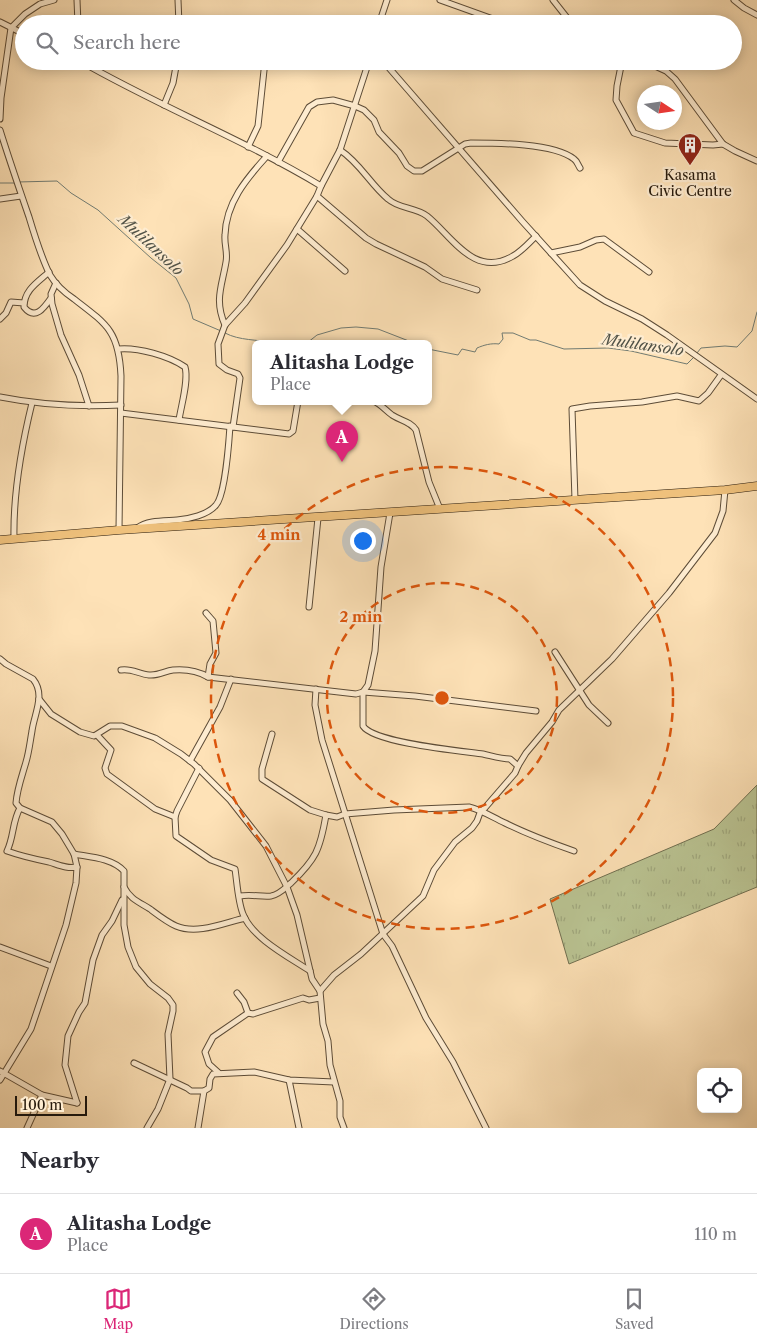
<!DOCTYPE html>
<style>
:root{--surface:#fff;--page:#f2f2f3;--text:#2b2b33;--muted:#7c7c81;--line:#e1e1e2;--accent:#db2777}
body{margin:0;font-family:"Libre Caslon Text",serif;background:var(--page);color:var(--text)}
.controls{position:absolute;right:15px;bottom:15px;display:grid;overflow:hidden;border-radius:8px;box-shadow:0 2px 12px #0003}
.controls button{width:45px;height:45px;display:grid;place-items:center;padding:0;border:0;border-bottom:1px solid var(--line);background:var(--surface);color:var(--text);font:25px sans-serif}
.compass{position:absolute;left:637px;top:85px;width:45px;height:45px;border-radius:50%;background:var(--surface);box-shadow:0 2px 12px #0003;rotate:102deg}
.scale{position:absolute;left:15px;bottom:12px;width:72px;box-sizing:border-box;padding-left:5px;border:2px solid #271a0c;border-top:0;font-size:14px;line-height:18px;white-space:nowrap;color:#271a0c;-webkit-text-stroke:4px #feecd0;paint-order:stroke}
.you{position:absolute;left:362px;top:540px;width:18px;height:18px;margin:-12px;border:4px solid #fff;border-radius:50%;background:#1a73e8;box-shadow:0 0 0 8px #1a73e833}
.badge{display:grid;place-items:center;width:32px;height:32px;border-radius:50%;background:var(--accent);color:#fff;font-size:16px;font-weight:700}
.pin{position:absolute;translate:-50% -41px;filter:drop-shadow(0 1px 2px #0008)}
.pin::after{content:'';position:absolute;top:26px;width:18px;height:15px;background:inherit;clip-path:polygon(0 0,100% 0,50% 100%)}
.popup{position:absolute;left:252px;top:340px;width:180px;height:65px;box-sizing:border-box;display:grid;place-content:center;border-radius:8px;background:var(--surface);filter:drop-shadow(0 1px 4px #0005);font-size:16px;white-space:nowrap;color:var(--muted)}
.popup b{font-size:19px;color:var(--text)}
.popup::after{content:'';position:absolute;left:50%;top:100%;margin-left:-10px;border:10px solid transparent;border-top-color:var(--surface)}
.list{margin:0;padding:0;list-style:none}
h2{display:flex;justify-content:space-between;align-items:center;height:65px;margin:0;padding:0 20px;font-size:21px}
h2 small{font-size:16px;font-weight:400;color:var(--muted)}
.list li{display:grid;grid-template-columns:32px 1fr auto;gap:15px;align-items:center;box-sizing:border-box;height:80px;padding:0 20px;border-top:1px solid var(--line)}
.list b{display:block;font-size:19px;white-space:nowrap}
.list p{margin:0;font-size:16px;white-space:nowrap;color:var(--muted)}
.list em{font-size:16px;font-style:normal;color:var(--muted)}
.icon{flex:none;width:28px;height:28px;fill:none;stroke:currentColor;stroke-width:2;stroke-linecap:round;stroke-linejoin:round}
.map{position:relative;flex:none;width:757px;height:1128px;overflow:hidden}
.search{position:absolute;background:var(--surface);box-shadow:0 2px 12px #0003;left:15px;right:15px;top:15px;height:55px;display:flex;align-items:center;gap:12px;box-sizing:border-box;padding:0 18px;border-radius:28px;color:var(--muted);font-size:19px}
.sheet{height:145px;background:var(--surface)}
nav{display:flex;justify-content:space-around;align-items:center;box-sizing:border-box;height:70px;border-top:1px solid var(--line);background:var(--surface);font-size:14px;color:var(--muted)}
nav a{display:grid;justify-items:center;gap:2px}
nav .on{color:var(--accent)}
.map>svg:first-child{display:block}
.grass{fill:url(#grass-tufts);stroke:#706f50}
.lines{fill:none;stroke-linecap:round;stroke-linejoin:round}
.stream{stroke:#717b72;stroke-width:1}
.street-casing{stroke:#5d4c37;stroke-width:7}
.primary-casing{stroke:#271a0c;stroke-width:9}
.street{stroke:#feecd0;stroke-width:5}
.primary{stroke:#efc17c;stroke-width:8}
.ring{fill:none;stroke:#de560c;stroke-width:2.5;stroke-dasharray:9 6}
.labels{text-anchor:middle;stroke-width:4.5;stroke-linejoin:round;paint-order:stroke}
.poi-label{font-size:14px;fill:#271a0c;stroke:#feecd0}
.water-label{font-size:15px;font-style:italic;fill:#525348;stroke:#feecd0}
.centre{fill:#de560c;stroke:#feecd0;stroke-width:2.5}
.ring-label{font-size:15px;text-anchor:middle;font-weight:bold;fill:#de560c;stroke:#feecd0;stroke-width:4.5;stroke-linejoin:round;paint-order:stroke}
</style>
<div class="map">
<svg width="757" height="1128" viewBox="0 0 757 1128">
<defs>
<pattern id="grass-tufts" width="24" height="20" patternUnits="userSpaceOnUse" patternTransform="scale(1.25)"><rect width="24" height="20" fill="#bac493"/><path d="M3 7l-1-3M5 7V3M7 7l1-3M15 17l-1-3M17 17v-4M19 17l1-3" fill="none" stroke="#a0a87e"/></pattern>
</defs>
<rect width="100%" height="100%" fill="#fee2b7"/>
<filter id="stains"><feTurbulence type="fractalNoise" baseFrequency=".004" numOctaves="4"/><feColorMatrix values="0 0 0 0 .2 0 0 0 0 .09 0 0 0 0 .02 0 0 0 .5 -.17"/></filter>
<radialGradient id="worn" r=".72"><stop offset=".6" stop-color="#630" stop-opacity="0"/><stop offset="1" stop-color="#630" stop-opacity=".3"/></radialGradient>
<path class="grass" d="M757 785V887L569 964 550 899 714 829Z"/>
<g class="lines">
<g class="stream">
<path d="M18 182 57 181 71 193 98 210 151 258 176 278 189 304 193 319 221 331"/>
<path d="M0 183H14"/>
<path d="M225 333C240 341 257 339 273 343"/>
<path d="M307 343 317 335 341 328 356 327 378 329 414 343"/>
<path d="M428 349 458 355 462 349 475 352 477 348C484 345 491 343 499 344L503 339 502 333H513L530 340H536L564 349 608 348 631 351 687 364 695 356"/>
<path d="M697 353 701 348 725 346 737 347 752 331 757 312"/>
</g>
<g class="street-casing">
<g id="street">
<path d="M77 0 78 24"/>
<path d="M178 0 179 24"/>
<path d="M440 0 507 24"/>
<path d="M553 0 572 24"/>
<path d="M734 0 744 8 757 15"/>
<path d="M0 22 24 34"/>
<path d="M379 24 387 0"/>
<path d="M80 61C158 106 243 139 321 186"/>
<path d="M383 61 522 221 580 285 605 301 642 319 667 335 757 399"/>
<path d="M622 61 617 86 616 100 634 133 665 143 713 145 723 144"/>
<path d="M644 61 666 71 675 79 723 144 735 151 757 161"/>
<path d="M164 105 173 83 177 61"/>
<path d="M0 119 1 98 11 28 25 14 40 4 54 0"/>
<path d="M0 130C9 159 19 188 29 217 35 237 41 257 50 275 56 285 65 293 74 299 108 325 119 332 121 376L119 530"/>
<path d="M248 147 258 126 265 61"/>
<path d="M340 150C360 163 370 184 388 199 399 209 415 207 427 216 452 236 474 279 513 256 521 252 529 243 536 236"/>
<path d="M278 162 309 107 317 102 333 100 355 106 364 110 374 120 379 132 399 153 407 166 414 171H422L465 144 471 143C496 143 554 143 574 159 577 161 578 165 580 168"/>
<path d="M317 196 366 238 376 244 425 267 442 279 477 290"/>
<path d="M0 199 21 196"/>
<path d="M297 229 345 271"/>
<path d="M551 253 580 247 596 240 604 239 649 272"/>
<path d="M49 272C38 282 24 290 24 307 35 321 44 308 51 298"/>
<path d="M56 283 51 294 52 304 61 335 79 375 89 406"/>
<path d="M0 319 6 313 11 302 24 303"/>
<path d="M225 325C214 300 222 286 226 262 228 253 224 244 225 235 226 203 246 179 267 156"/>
<path d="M118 349C138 347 169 356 185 367 189 380 181 406 179 420"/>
<path d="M0 397C40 405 81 407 121 405"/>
<path d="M373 401C381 404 385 410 392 415 401 421 410 421 416 430L429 482 440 509"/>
<path d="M121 413 289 434 293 431 298 401"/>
<path d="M233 427 240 378 238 374 227 370 219 364 218 344 225 325 245 303 287 245 317 196 321 186 331 167 340 150 369 61"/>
<path d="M575 500 572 409 590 406 642 402 677 396 699 401 708 393 721 375"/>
<path d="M137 528C148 520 163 521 177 520 189 519 208 515 216 505 225 495 229 441 230 426"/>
<path d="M14 539C13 492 21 448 32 403"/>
<path d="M309 607 318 518"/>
<path d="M206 613 213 621 216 653 210 664 208 677"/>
<path d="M555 652 589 705 608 723"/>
<path d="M0 659 6 664 33 679C46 695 34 714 32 731 30 742 29 752 26 762 22 776 17 789 16 803L20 808 52 822 62 834 74 854 77 867 76 883 66 925 31 1029 0 1080"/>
<path d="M121 670C131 668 139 674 149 675 158 676 165 671 173 670 185 669 198 671 208 677L356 694 363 692 415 696 536 711"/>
<path d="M316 689 315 705 322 740 383 934 392 946 426 1018 453 1062 486 1128"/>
<path d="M39 699 51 714 80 732 94 736 110 726H122L155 738 181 754 194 764 230 800 266 846 287 887 297 915 312 979 320 991 323 1024 328 1041 330 1065 340 1101V1117L344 1128"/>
<path d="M272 734 262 769V779L310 810 326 815 337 817 345 814 394 810 469 807C482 810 492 817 505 823 527 834 551 843 574 851"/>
<path d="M97 735 111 750 105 768 107 774 155 809 175 817"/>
<path d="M190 761 220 707 231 679"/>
<path d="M518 766 526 753 552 722 559 710 612 659 669 593 715 533 723 511 725 490"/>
<path d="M199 768 177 811 175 817 176 836 211 860 235 869C237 882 238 902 243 914 252 938 289 957 310 971"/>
<path d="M20 808C12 822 14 837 7 851 21 856 34 859 49 862 59 865 67 869 77 867"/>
<path d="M74 854C90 857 112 858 124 871V925L128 947 136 967 150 984 168 998 173 1005V1011L168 1034 170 1079 158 1109 147 1128"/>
<path d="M124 887C130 899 139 902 150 909 158 915 167 922 176 926 197 935 224 923 245 918"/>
<path d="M240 896C251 894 261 897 271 896 279 895 285 888 291 883 316 859 320 850 326 815"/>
<path d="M0 947 51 966"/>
<path d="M320 991 334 975 361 954 423 896 434 870 455 842 472 828 477 821 481 810H483L515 773 518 766 510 759C501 759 492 756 483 754 461 751 374 743 363 726V692L368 685 375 651 381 567 390 513"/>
<path d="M237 993 244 1002 248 1013 253 1014 303 998 309 1000 320 998"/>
<path d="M134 1063 187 1088 191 1091H204"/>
<path d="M0 1071 42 1095 77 1103"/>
<path d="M219 1073 209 1064 205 1052 213 1037 248 1013"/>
<path d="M289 1080 299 1128"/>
<path d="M77 1103 65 1065 68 1036 79 1012 85 1003 93 960 102 935 112 921 122 900"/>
<path d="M27 1128 42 1095"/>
<path d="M198 1128 204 1091 209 1088 210 1079 213 1074 254 1072 289 1080 334 1082"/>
</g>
</g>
<g class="primary-casing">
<path id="primary" d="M0 540 119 530 725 490 757 486"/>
</g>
<use href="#street" class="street"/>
<use href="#primary" class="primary"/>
</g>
<g class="ring">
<circle cx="442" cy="698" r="115"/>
<circle cx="442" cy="698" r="231"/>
</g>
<defs>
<g id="building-pin" transform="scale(1.25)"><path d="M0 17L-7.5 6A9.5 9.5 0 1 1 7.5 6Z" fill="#8f2418" stroke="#feecd0"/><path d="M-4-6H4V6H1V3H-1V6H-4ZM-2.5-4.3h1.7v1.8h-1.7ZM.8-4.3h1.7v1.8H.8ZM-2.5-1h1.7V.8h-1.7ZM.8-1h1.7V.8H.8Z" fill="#fff"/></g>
</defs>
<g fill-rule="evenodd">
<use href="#building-pin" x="690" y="145"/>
</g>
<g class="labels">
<g class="poi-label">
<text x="690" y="180">Kasama<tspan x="690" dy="16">Civic Centre</tspan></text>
</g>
<g class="water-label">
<text transform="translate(151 245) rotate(43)" y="5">Mulilansolo</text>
<text transform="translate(643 345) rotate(8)" y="5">Mulilansolo</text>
</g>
</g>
<circle cx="442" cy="698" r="8" class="centre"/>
<g class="ring-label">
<text x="279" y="540">4 min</text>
<text x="361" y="622">2 min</text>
</g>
<rect width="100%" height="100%" filter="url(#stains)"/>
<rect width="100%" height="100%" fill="url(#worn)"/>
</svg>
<div class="controls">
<button><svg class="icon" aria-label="locate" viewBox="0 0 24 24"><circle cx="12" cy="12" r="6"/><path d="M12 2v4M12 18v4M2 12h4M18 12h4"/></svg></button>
</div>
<svg class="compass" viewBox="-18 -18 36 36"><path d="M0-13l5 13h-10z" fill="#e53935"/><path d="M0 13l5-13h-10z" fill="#7c7c81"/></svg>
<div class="scale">100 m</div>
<div class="you"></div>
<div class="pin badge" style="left:342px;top:462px">A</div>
<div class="popup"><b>Alitasha Lodge</b>Place</div>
<div class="search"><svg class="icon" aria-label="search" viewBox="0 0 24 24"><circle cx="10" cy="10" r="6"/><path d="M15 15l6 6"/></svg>Search here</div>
</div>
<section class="sheet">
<h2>Nearby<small></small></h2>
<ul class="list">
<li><span class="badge">A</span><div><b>Alitasha Lodge</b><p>Place</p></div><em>110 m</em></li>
</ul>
</section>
<nav>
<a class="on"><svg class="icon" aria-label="map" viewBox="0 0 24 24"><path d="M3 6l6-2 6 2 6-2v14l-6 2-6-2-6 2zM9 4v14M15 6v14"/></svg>Map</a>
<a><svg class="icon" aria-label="directions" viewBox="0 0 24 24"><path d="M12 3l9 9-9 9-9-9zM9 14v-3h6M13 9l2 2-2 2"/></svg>Directions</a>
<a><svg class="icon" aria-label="saved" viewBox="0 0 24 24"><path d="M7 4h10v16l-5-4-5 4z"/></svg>Saved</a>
</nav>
